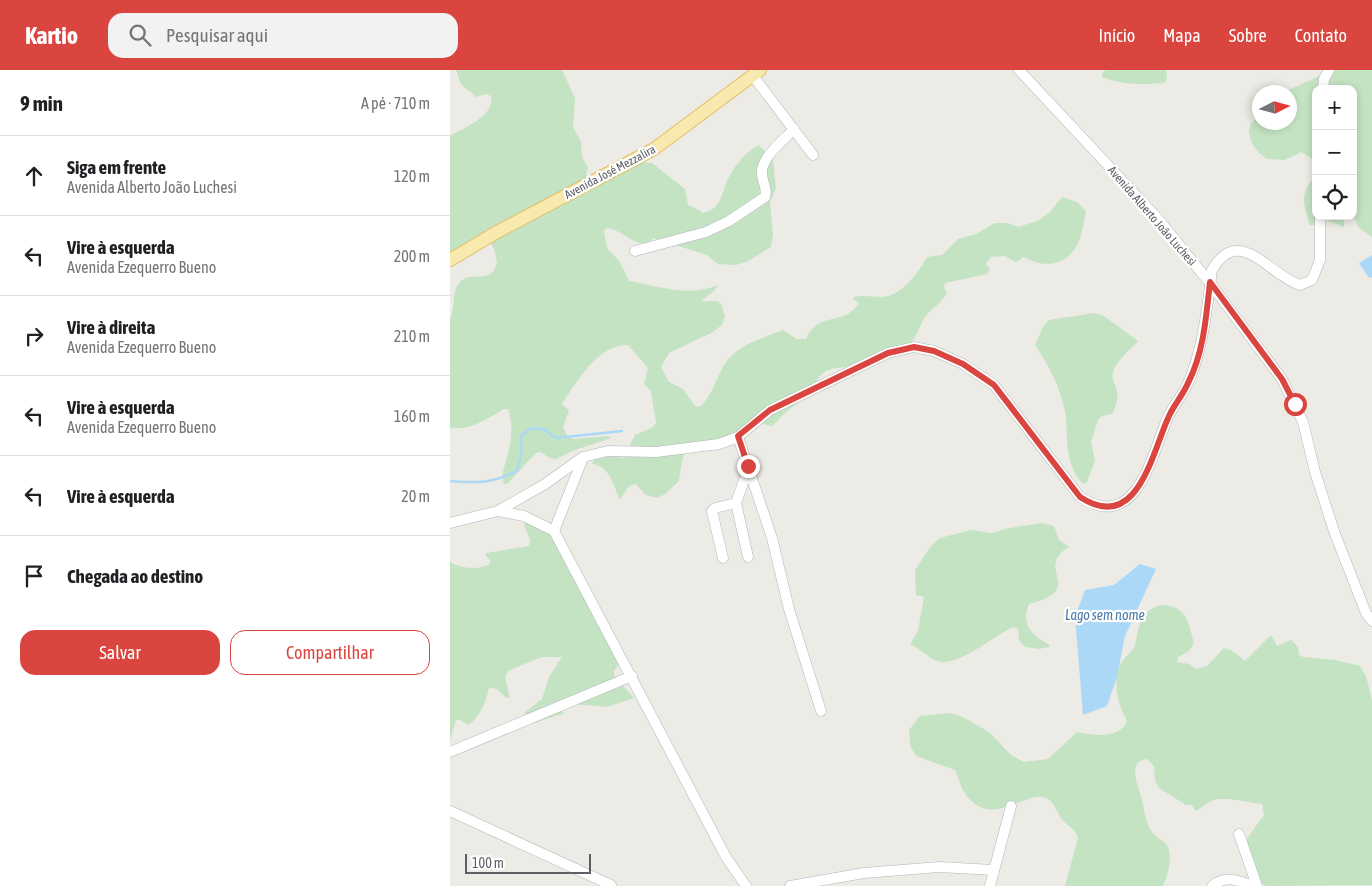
<!DOCTYPE html>
<html lang="pt">
<meta charset="utf-8">
<style>
:root{--surface:#fff;--page:#f2f2f2;--text:#202124;--muted:#757577;--line:#e0e0e0;--accent:#da463f}
body{margin:0;font-family:"Asap Condensed",sans-serif;background:var(--page);color:var(--text)}
.controls{position:absolute;right:15px;top:15px;display:grid;overflow:hidden;border-radius:10px;box-shadow:0 2px 8px #0003}
.controls button{width:45px;height:45px;display:grid;place-items:center;padding:0;border:0;border-bottom:1px solid var(--line);background:var(--surface);color:var(--text);font:25px sans-serif}
.compass{position:absolute;left:802px;top:15px;width:45px;height:45px;border-radius:50%;background:var(--surface);box-shadow:0 2px 8px #0003;rotate:84deg}
.scale{position:absolute;left:15px;bottom:12px;width:126px;box-sizing:border-box;padding-left:5px;border:2px solid #5c6064;border-top:0;font-size:14px;line-height:18px;white-space:nowrap;color:#5c6064;-webkit-text-stroke:4px #fff;paint-order:stroke}
.stop{position:absolute;width:15px;height:15px;margin:-11px;border:4px solid #da463f;border-radius:50%;background:#fff}
.stop.end{background:#da463f;border-color:#fff;box-shadow:0 1px 5px #0008}
.list{margin:0;padding:0;list-style:none}
h2{display:flex;justify-content:space-between;align-items:center;height:65px;margin:0;padding:0 20px;font-size:21px}
h2 small{font-size:16px;font-weight:400;color:var(--muted)}
.list li{display:grid;grid-template-columns:32px 1fr auto;gap:15px;align-items:center;box-sizing:border-box;height:80px;padding:0 20px;border-top:1px solid var(--line)}
.list b{display:block;font-size:19px;white-space:nowrap}
.list p{margin:0;font-size:16px;white-space:nowrap;color:var(--muted)}
.list em{font-size:16px;font-style:normal;color:var(--muted)}
.actions{display:flex;gap:10px;padding:15px 20px}
.actions a{flex:1;padding:11px 0;border:1px solid var(--accent);border-radius:15px;text-align:center;font-size:18px;color:var(--accent)}
.actions .main{background:var(--accent);color:#fff}
.icon{flex:none;width:28px;height:28px;fill:none;stroke:currentColor;stroke-width:2;stroke-linecap:round;stroke-linejoin:round}
.map{position:relative;flex:none;width:922px;height:816px;overflow:hidden}
header{display:flex;align-items:center;gap:30px;box-sizing:border-box;height:70px;padding:0 25px;background:var(--accent);color:#fff}
header strong{font-size:24px}
nav{display:flex;gap:28px;margin-inline-start:auto;font-size:18px}
.search{width:350px;height:45px;background:var(--page);display:flex;align-items:center;gap:12px;box-sizing:border-box;padding:0 18px;border-radius:15px;color:var(--muted);font-size:19px}
main{display:flex}
aside{flex:1;background:var(--surface)}
.map>svg:first-child{display:block}
.green{fill:#c4e3c3}
.water{fill:#abd8f7}
.lines{fill:none;stroke-linecap:round;stroke-linejoin:round}
.stream{stroke:#abd8f7;stroke-width:2.5}
.minor-casing{stroke:#b2b5b8;stroke-width:11}
.major-casing{stroke:#e5bd67;stroke-width:14}
.minor{stroke:#fff;stroke-width:10}
.major{stroke:#f8eaaf;stroke-width:12}
.route{stroke:#da463f;stroke-width:6}
.labels{text-anchor:middle;stroke-width:4.5;stroke-linejoin:round;paint-order:stroke}
.street-label{font-size:12px;fill:#5c6064;stroke:#fff}
.water-label{font-size:14px;font-style:italic;fill:#4a7aa8;stroke:#fff}
</style>
<header>
<strong>Kartio</strong>
<div class="search"><svg class="icon" aria-label="search" viewBox="0 0 24 24"><circle cx="10" cy="10" r="6"/><path d="M15 15l6 6"/></svg>Pesquisar aqui</div>
<nav><a>Início</a><a>Mapa</a><a>Sobre</a><a>Contato</a></nav>
</header>
<main>
<aside>
<h2>9 min<small>A pé · 710 m</small></h2>
<ul class="list">
<li><svg class="icon" aria-label="ahead" viewBox="0 0 24 24"><path d="M12 20V5M6 11l6-6 6 6"/></svg><div><b>Siga em frente</b><p>Avenida Alberto João Luchesi</p></div><em>120 m</em></li>
<li><svg class="icon" aria-label="left" viewBox="0 0 24 24"><path d="M17 20v-9H6M10 6l-5 5 5 5"/></svg><div><b>Vire à esquerda</b><p>Avenida Ezequerro Bueno</p></div><em>200 m</em></li>
<li><svg class="icon" aria-label="right" viewBox="0 0 24 24"><path d="M7 20v-9h11M14 6l5 5-5 5"/></svg><div><b>Vire à direita</b><p>Avenida Ezequerro Bueno</p></div><em>210 m</em></li>
<li><svg class="icon" aria-label="left" viewBox="0 0 24 24"><path d="M17 20v-9H6M10 6l-5 5 5 5"/></svg><div><b>Vire à esquerda</b><p>Avenida Ezequerro Bueno</p></div><em>160 m</em></li>
<li><svg class="icon" aria-label="left" viewBox="0 0 24 24"><path d="M17 20v-9H6M10 6l-5 5 5 5"/></svg><div><b>Vire à esquerda</b></div><em>20 m</em></li>
<li><svg class="icon" aria-label="arrive" viewBox="0 0 24 24"><path d="M6 21V4h12l-3 4 3 4H6"/></svg><div><b>Chegada ao destino</b></div></li>
</ul>
<div class="actions"><a class="main">Salvar</a><a>Compartilhar</a></div>
</aside>
<div class="map">
<svg width="922" height="816" viewBox="0 0 922 816">
<rect width="100%" height="100%" fill="#edebe5"/>
<g class="green">
<path d="M6 0H112L125 28 123 57 131 72 132 87 138 98 136 105 141 106 175 92 202 93 235 119 238 135 251 141V143C273 141 271 121 280 105 287 93 297 81 309 75L323 89 326 119 320 132 323 164 321 177 298 191 286 195 268 194 257 185 203 168 198 174C183 175 172 160 157 158L154 160 157 178 169 191 179 211C211 217 238 227 269 215L263 222 251 231H268L271 234 275 246 272 255 261 263 219 283 211 297 219 312 233 319 246 337 251 336C263 324 266 307 276 292 289 274 313 268 333 260L347 269H356C368 240 395 257 409 233L403 229 404 227C413 225 422 227 431 227 451 227 469 202 477 187L492 185 508 169 526 164 545 153H557L569 157 589 150 600 142 612 127 627 132 636 141C634 152 632 166 627 175 616 197 592 198 574 187L566 192 555 186 541 187 536 193 540 200 537 204 495 213 494 217 497 223C492 233 483 237 476 246 470 254 466 270 458 275 447 282 421 291 408 294 386 301 369 293 364 321L337 341 322 356 308 353 278 375C237 365 234 373 229 411L215 424 207 428 196 425 186 414 179 416 170 430C163 415 160 396 142 394L145 388 163 383 173 389 185 365 202 358 206 353 201 321 194 314 198 298 178 275C148 274 126 313 112 334L119 340 113 357 118 367 123 369 158 366 161 368 122 381 106 389 100 388 90 382 86 383 57 414H54C50 403 56 394 58 383 62 368 63 354 58 339H54C37 349 20 361 0 358V249C6 237 1 221 10 212 22 199 42 217 47 192 45 180 43 171 31 168L0 182V66C14 58 45 46 41 26L36 24 26 27 11 14Z"/>
<path d="M656 0H716L717 9 714 13C692 15 672 15 652 7V3Z"/>
<path d="M878 0H922V167L908 157 903 143V19H866V91L851 82 835 90 817 89 809 83 802 74 799 62 800 55 809 45V52H839V22H834C846 16 871 7 878 0Z"/>
<path d="M866 104V146H894V157L874 149 865 155H860C852 130 850 125 866 104Z"/>
<path d="M644 243 654 246 688 271C680 280 667 290 663 302 659 314 676 318 662 344L652 346 648 350 641 372 645 391 637 412 633 414C613 393 619 368 615 341 610 317 599 296 585 275L593 257 599 250Z"/>
<path d="M76 452 94 457 111 472 170 593 164 601V605L184 628 157 637 124 634 99 638 115 643 84 653 80 646 74 643 92 629 99 607 112 587H91L58 601 55 607 60 628 55 627 47 619 39 618C36 632 30 647 18 655L10 650H6L0 670V492C11 499 29 500 40 494V490L35 485 37 483 79 476 80 470 74 455Z"/>
<path d="M592 453 604 456 609 470 619 477C613 481 608 484 606 491 603 499 609 507 608 515 607 526 588 532 579 534 570 554 582 566 600 575L599 577 589 579 575 577 569 570 568 559 564 557C543 565 509 598 487 591 478 588 470 578 460 574L468 561 474 527 466 525 465 500 481 476 490 468 521 460 542 463 559 458Z"/>
<path d="M711 535C737 536 738 551 744 573L739 581 728 587 727 592 739 594 747 599 757 596 774 578 781 580 795 591 821 565 827 576 841 570 848 577 849 585 853 587 885 590 910 596 916 606 922 630V815L816 816 809 812 793 774 814 745 812 734C797 733 772 724 759 732 753 735 751 739 745 741L742 735H736L709 718 705 710 704 697 699 690 695 689 687 693C682 706 689 717 692 730 695 742 695 751 702 762 706 768 714 770 717 775 723 785 718 806 713 816H615L628 768C625 758 616 755 611 748 607 742 604 732 598 729 578 717 543 761 516 725 511 719 509 708 505 700L466 686 460 675 459 660 470 646 500 643 513 647 539 662 561 685 574 692 598 689 627 662C643 665 669 670 677 651 667 633 661 609 673 590 677 585 683 581 685 575 690 555 688 542 711 535Z"/>
</g>
<g class="water">
<path d="M922 185V208L918 207 909 193Z"/>
<path d="M690 494 706 499 675 566 667 607 657 636 633 645 625 547 635 520 664 515Z"/>
</g>
<g class="lines">
<path class="stream" d="M0 411C30 413 40 414 67 401L71 387V366L81 358 93 359 106 368 172 361"/>
<g class="minor-casing">
<g id="minor">
<path d="M569 0 709 150 760 213 832 309 853 352 865 402 885 464 916 543 922 551"/>
<path d="M303 6 363 85"/>
<path d="M873 19 874 9 879 0"/>
<path d="M185 181 256 162 279 151 315 127C318 118 312 112 312 104 310 88 334 70 344 59"/>
<path d="M288 367 322 468 339 539 371 641"/>
<path d="M48 441 74 446 104 461 276 787 296 816"/>
<path d="M0 453 48 441 95 414 133 387 158 381 206 382 269 374 288 367 320 340 438 283 464 277 484 281 513 294 544 315 630 427C687 464 702 384 718 347 724 334 734 324 739 311 754 275 757 237 762 200 789 153 820 206 850 215L862 210 870 190V146"/>
<path d="M104 461 133 388"/>
<path d="M298 487 286 433 299 396"/>
<path d="M273 488 262 441 265 438 286 433"/>
<path d="M0 682 182 606"/>
<path d="M0 741 161 815"/>
<path d="M789 764 807 816"/>
<path d="M340 816 414 803 489 797 544 800"/>
<path d="M540 816 561 736"/>
<path d="M762 816C775 805 788 810 803 816"/>
</g>
</g>
<g class="major-casing">
<path id="major" d="M0 190 47 162 204 79 310 0"/>
</g>
<use href="#minor" class="minor"/>
<use href="#major" class="major"/>
</g>
<g class="lines">
<path class="route" d="M298 396 288 366 320 340 438 283 464 277 484 281 513 294 544 315 630 427C688 465 702 382 719 346 724 335 733 325 738 313 754 282 756 247 760 212L832 309 845 334"/>
</g>
<g class="labels">
<g class="street-label">
<text transform="translate(160 102) rotate(-28)" y="4">Avenida José Mezzalira</text>
<text transform="translate(702 146) rotate(49)" y="4">Avenida Alberto João Luchesi</text>
</g>
<g class="water-label">
<text x="655" y="550">Lago sem nome</text>
</g>
</g>
</svg>
<div class="controls">
<button>+</button>
<button>−</button>
<button><svg class="icon" aria-label="locate" viewBox="0 0 24 24"><circle cx="12" cy="12" r="6"/><path d="M12 2v4M12 18v4M2 12h4M18 12h4"/></svg></button>
</div>
<svg class="compass" viewBox="-18 -18 36 36"><path d="M0-13l5 13h-10z" fill="#e53935"/><path d="M0 13l5-13h-10z" fill="#757577"/></svg>
<div class="scale">100 m</div>
<div class="stop" style="left:845px;top:334px"></div>
<div class="stop end" style="left:298px;top:396px"></div>
</div>
</main>
